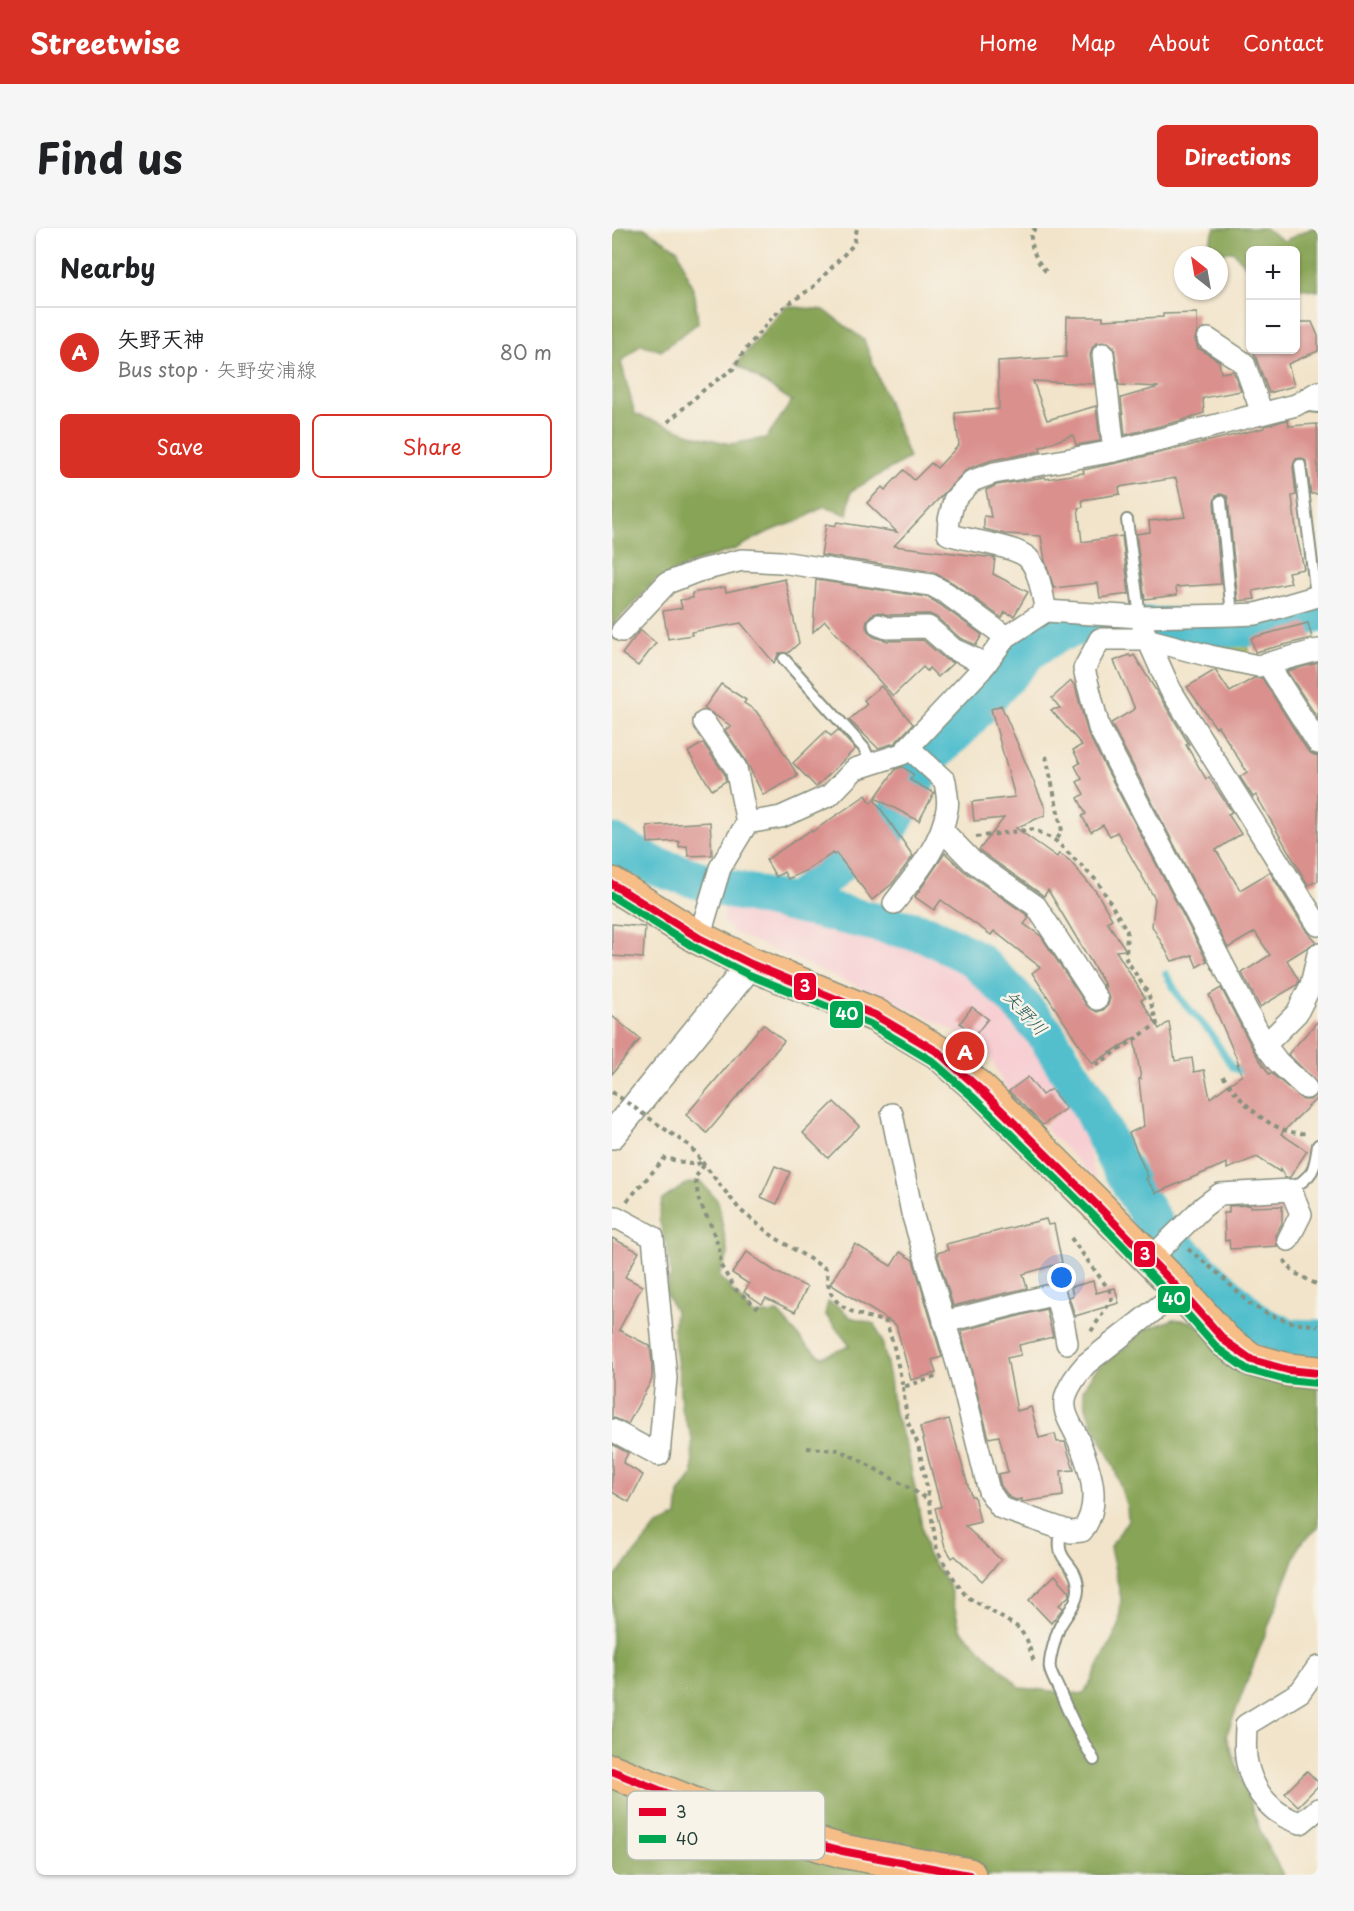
<!DOCTYPE html>
<meta charset="utf-8">
<style>
:root{--surface:#fff;--page:#f6f6f6;--text:#202124;--muted:#757577;--line:#e0e0e0;--accent:#d93025}
body{margin:0;font-family:"Playpen Sans","Klee One",sans-serif;background:var(--page);color:var(--text)}
.controls{position:absolute;right:18px;top:18px;display:grid;overflow:hidden;border-radius:9px;box-shadow:0 2px 4px #0004}
.controls button{width:54px;height:54px;display:grid;place-items:center;padding:0;border:0;border-bottom:2px solid var(--line);background:var(--surface);color:var(--text);font:30px sans-serif}
.compass{position:absolute;left:562px;top:18px;width:54px;height:54px;border-radius:50%;background:var(--surface);box-shadow:0 2px 4px #0004;rotate:329deg}
.you{position:absolute;left:450px;top:1050px;width:21px;height:21px;margin:-15px;border:4px solid #fff;border-radius:50%;background:#1a73e8;box-shadow:0 0 0 9px #1a73e833}
.badge{display:grid;place-items:center;width:39px;height:39px;border-radius:50%;background:var(--accent);color:#fff;font-size:20px;font-weight:700}
.pin{position:absolute;translate:-50% -50%;border:3px solid #fff;box-shadow:0 2px 6px #0006}
.list{margin:0;padding:0;list-style:none}
h2{display:flex;justify-content:space-between;align-items:center;height:78px;margin:0;padding:0 24px;font-size:26px}
h2 small{font-size:20px;font-weight:400;color:var(--muted)}
.list li{display:grid;grid-template-columns:39px 1fr auto;gap:18px;align-items:center;box-sizing:border-box;height:90px;padding:0 24px;border-top:2px solid var(--line)}
.list b{display:block;font-size:22px;white-space:nowrap}
.list p{margin:0;font-size:20px;white-space:nowrap;color:var(--muted)}
.list em{font-size:20px;font-style:normal;color:var(--muted)}
.actions{display:flex;gap:12px;padding:18px 24px}
.actions a{flex:1;padding:14px 0;border:2px solid var(--accent);border-radius:9px;text-align:center;font-size:21px;color:var(--accent)}
.actions .main{background:var(--accent);color:#fff}
.map{position:relative;flex:none;width:706px;height:1647px;overflow:hidden;border-radius:9px}
header{display:flex;align-items:center;gap:36px;box-sizing:border-box;height:84px;padding:0 30px;background:var(--accent);color:#fff}
header strong{font-size:28px}
nav{display:flex;gap:33px;margin-inline-start:auto;font-size:21px}
.intro{display:flex;align-items:center;justify-content:space-between;box-sizing:border-box;height:144px;padding:0 36px}
h1{margin:0;font-size:42px}
.button{padding:15px 27px;border-radius:9px;background:var(--accent);color:#fff;font-size:21px;font-weight:700}
main{display:flex;gap:36px;padding:0 36px}
aside{flex:1;background:var(--surface);border-radius:9px;box-shadow:0 2px 4px #0004}
.map>svg:first-child{display:block}
.built{fill:#f7cfd3}
.green{fill:#abbc5f;stroke:#657c4a;stroke-width:1.5}
.forest{fill:#88a456;stroke:#547045;stroke-width:1.5}
.lines{fill:none;stroke-linecap:round;stroke-linejoin:round}
.stream{stroke:#53bfcd;stroke-width:7}
.river{stroke:#53bfcd;stroke-width:39}
.building{fill:#da918e}
.service-casing{stroke:#88907f;stroke-width:14}
.minor-casing{stroke:#88907f;stroke-width:24}
.tertiary-casing{stroke:#88907f;stroke-width:30}
.primary-casing{stroke:#88907f;stroke-width:36}
.path{stroke:#88907f;stroke-width:4;stroke-dasharray:4.5 4.5;stroke-linecap:butt}
.service{stroke:#fff;stroke-width:10}
.minor{stroke:#fff;stroke-width:21}
.tertiary{stroke:#fff;stroke-width:27}
.primary{stroke:#f6be86;stroke-width:33}
.path-bridge{stroke:#88907f;stroke-width:4;stroke-dasharray:4.5 4.5;stroke-linecap:butt}
.bus-1-casing{stroke:#f7f3e8;stroke-width:12}
.bus-2-casing{stroke:#f7f3e8;stroke-width:12}
.bus-1{stroke:#e4002b;stroke-width:8}
.bus-2{stroke:#00a651;stroke-width:8}
.labels{text-anchor:middle;stroke-width:5;stroke-linejoin:round;paint-order:stroke}
.water-label{font-size:18px;font-style:italic;fill:#2c5e5a;stroke:#f7f3e8}
.key{fill:#f7f3e8;stroke:#b6bcb2;stroke-width:1.5}
.key-label{font-size:16px;fill:#1f3d34}
.line-badge{stroke:#f7f3e8;stroke-width:2}
.badge-label{font-size:16px;text-anchor:middle;font-weight:bold;fill:#fff}
</style>
<header>
<strong>Streetwise</strong>
<nav><a>Home</a><a>Map</a><a>About</a><a>Contact</a></nav>
</header>
<div class="intro"><h1>Find us</h1><a class="button">Directions</a></div>
<main>
<aside>
<h2>Nearby<small></small></h2>
<ul class="list">
<li><span class="badge">A</span><div><b>矢野天神</b><p>Bus stop · 矢野安浦線</p></div><em>80 m</em></li>
</ul>
<div class="actions"><a class="main">Save</a><a>Share</a></div>
</aside>
<div class="map">
<svg width="706" height="1647" viewBox="0 0 706 1647">
<rect width="100%" height="100%" fill="#f7f3e8"/>
<filter id="ink" filterUnits="userSpaceOnUse"><feTurbulence type="fractalNoise" baseFrequency=".0167" numOctaves="2"/><feDisplacementMap in="SourceGraphic" scale="12" xChannelSelector="R" yChannelSelector="G"/><feConvolveMatrix kernelMatrix="1 2 1 2 8 2 1 2 1" color-interpolation-filters="sRGB"/></filter>
<filter id="wash" filterUnits="userSpaceOnUse"><feTurbulence type="fractalNoise" baseFrequency=".008" numOctaves="4" result="noise"/><feDisplacementMap in="SourceGraphic" scale="24" xChannelSelector="R" yChannelSelector="G"/><feGaussianBlur stdDeviation="1.35" result="paint"/><feColorMatrix in="noise" values="0 0 0 0 0 0 0 0 0 0 0 0 0 0 0 0 0 1.4 0 .05"/><feComposite in="paint" operator="in"/></filter>
<g filter="url(#wash)">
<rect width="100%" height="100%" fill="#f2e4ca"/>
<path class="built" d="M115 675 318 723 370 758 399 786 469 895 485 953 432 899 454 880 440 861 432 866 416 849 397 867 377 827 359 812 315 789 123 705 110 692Z"/>
<path class="green" d="M634 404 637 427 559 409Z"/>
<g class="forest">
<path d="M0 0H32L66 22 83 67 86 95 49 123 29 116 9 134 23 186 85 208 118 216 154 210 180 173 124 136 174 78 212 82 252 112 297 230 239 263 235 287 212 278 189 292 158 303 121 322 85 333 43 353 0 398Z"/>
<path d="M603 0H653L672 13 700 0H706V63L684 59V22H638V43L621 23 602 27 595 19Z"/>
<path d="M88 953 106 973 116 1027 107 1048 142 1087 166 1085 195 1118 210 1129 238 1118 213 1086 216 1074 227 1079 238 1089 263 1096 270 1113 278 1150 281 1180 296 1224 315 1326 337 1357 348 1401 409 1460 472 1466 507 1398 509 1370 498 1320 516 1292 515 1279 502 1239 475 1183 471 1162 481 1145 493 1133 514 1120 530 1103 562 1091 577 1093 706 1160V1300L688 1316 614 1508 649 1605 671 1647H0V1353L44 1299 65 1288 67 1266 81 1246 80 1209 69 1180 67 1145 61 1104 63 1083 53 1064 59 1047 56 1022 47 991 50 972 74 956Z"/>
</g>
<g class="lines">
<path class="stream" d="M554 746 567 769 600 807 620 839 628 843 636 842 654 834 658 828"/>
<g class="river">
<path d="M321 526 348 500 416 424 445 405 471 397 618 400 654 398 706 385"/>
<path d="M0 615 45 639 117 661 315 706 363 731 402 769 433 805 476 873 504 931 546 1003 647 1097 678 1110 706 1111"/>
<path d="M184 676 225 637 244 622 274 605 307 545"/>
</g>
</g>
<g id="blocks">
<g class="building">
<path d="M585 85V104L583 111 586 121H588L607 133 609 145 621 143 629 163 591 170 592 185 571 192 513 207 509 170 547 159 507 157 502 119 496 114 484 115 480 120 478 127 482 156 421 153 435 192 484 178 488 213 464 217 461 207 428 219 429 223 380 232 355 241 282 318 383 330 381 346 416 364 402 388 393 384 390 390 341 355 321 344 209 327 214 296 223 298 225 294 285 304 255 275 270 259 273 262 292 242 302 252 319 235 325 240 347 217 343 185 387 181 386 133 454 129 455 89H491V92L551 89V86Z"/>
<path d="M684 94H700L706 108V123L676 136 682 158 657 165 641 122H684Z"/>
<path d="M676 192 677 198 705 196 706 266H699L694 233 690 230 684 231 681 238 684 267 680 268 685 309 692 341 676 344 679 355 641 363 643 371 626 373 616 272 615 268 609 266 604 267 602 274 609 356 564 359 565 367 533 371 524 306 538 304 537 293 573 289 564 250 507 259 508 266 470 272 471 279 466 280 470 314 510 308 517 366 488 370 486 355 442 360 433 333 429 308 393 306 372 301V288L379 289 374 262 385 257 433 249 434 251 472 245 471 242 505 235 652 200V198Z"/>
<path d="M173 351 187 415 176 425H167L162 435 129 395 79 404 80 407 56 411 51 383 70 380 68 372 81 370 80 365 113 359 114 364Z"/>
<path d="M204 352 315 369 327 376 370 407 364 417 348 410 324 389 317 386 277 387 266 384 259 387 255 392 254 399 257 405 262 409 275 413 311 412 333 431 341 435 326 449 317 440 315 443 311 439 281 468 213 393 201 404Z"/>
<path d="M696 395 700 410 643 424 639 410Z"/>
<path d="M28 402 44 415 26 438 10 426Z"/>
<path d="M517 427 519 429 522 427 577 516 574 517 594 551 597 549 620 584 616 586 629 606 604 622 628 662 658 644 695 704 704 714 675 732 687 753 685 757 648 779 630 745 658 727 643 704 616 720 499 495 523 481 502 433Z"/>
<path d="M706 435V491L675 443Z"/>
<path d="M603 442 618 464 642 450H650L695 522 700 526 706 528V653L696 657 644 567 641 569 628 549 635 544 606 498 604 500 575 459Z"/>
<path d="M459 453 463 458 476 506 595 733 585 739 580 727 560 733 540 698 543 671 505 604 498 608 491 597 479 604 470 588 474 586 466 570 472 566 465 554 470 551 463 538 468 535 461 522 470 517 439 482 448 480 440 470Z"/>
<path d="M109 456 134 472 132 475 144 483 159 504 186 548 151 567 134 533 113 502 119 498 92 480Z"/>
<path d="M269 458 301 496 283 515 266 520 237 492 255 476 252 472Z"/>
<path d="M389 477 433 580V587L404 600 445 629 447 625 457 632 485 665 500 691 495 694 514 722 504 723 533 770 529 772 547 801 557 794 563 833 580 830 582 844 592 842 598 870 630 847 625 836H627L597 767 609 760 642 823 657 846 659 845 691 872H698L706 864V869L669 906 695 923 678 949 673 950 668 940V944L645 929 615 941V935L544 965 534 951 536 949 517 905 532 898 527 851H529L522 810 480 836 420 745 428 739 382 703 379 707 329 672 322 682 303 669 333 625 352 643 415 687 417 690 412 696 429 708 475 778 485 784 491 782 496 777 498 770 490 756 494 759 436 662 432 668 367 622 392 590 362 593 360 574 403 569 379 481Z"/>
<path d="M226 502 243 521 204 559 181 535 214 503 219 508Z"/>
<path d="M91 515 112 545 114 553 100 562 76 524Z"/>
<path d="M291 539 302 547 298 552 322 565 307 593 263 570 284 541Z"/>
<path d="M254 567 259 575 262 571 301 628 280 656 260 672 224 625 222 627 221 625 195 642 176 651 172 644 164 649 154 632 199 602 200 604Z"/>
<path d="M98 594 100 627 76 628 75 618 67 619V613L36 615 35 598Z"/>
<path d="M0 696 33 699 31 730 0 728Z"/>
<path d="M360 779 376 791 363 807 348 795Z"/>
<path d="M0 788 28 811 0 846Z"/>
<path d="M706 793V856L676 826Z"/>
<path d="M151 796 172 813 95 905 74 887Z"/>
<path d="M416 849 430 867 439 861 454 880 431 897 397 863Z"/>
<path d="M222 874 247 898 216 930 191 905Z"/>
<path d="M163 938 178 944 165 976 149 969Z"/>
<path d="M638 977V979L670 978V995L664 1007 665 1018 618 1021 617 1012 613 1013 612 985H617V978Z"/>
<path d="M434 991 436 997 442 996 450 1035 411 1046 415 1060 341 1078 325 1025 336 1022 334 1016Z"/>
<path d="M0 1010 27 1024 13 1049 30 1058 7 1102 38 1118 40 1134V1151L16 1196 0 1189Z"/>
<path d="M243 1016 279 1038 288 1024 301 1032 330 1129 320 1132 324 1145 299 1152 284 1097 218 1056Z"/>
<path d="M135 1024 164 1044 195 1059 183 1084 154 1070 150 1076 132 1064 137 1056 120 1045Z"/>
<path d="M481 1053 484 1065 503 1060 507 1075 463 1088 457 1069 461 1068 459 1059Z"/>
<path d="M434 1081 441 1109 407 1117 409 1127 395 1130 405 1183 419 1179 427 1210 443 1206 445 1214H453L462 1242 449 1243 451 1268 410 1274V1271L404 1272 397 1269 389 1258 386 1246 396 1244 387 1208 377 1210 349 1103Z"/>
<path d="M337 1191 359 1268H362L368 1294 353 1298 389 1332 370 1353 343 1328 340 1330 333 1319 323 1280 329 1279 308 1199Z"/>
<path d="M0 1216 16 1225 11 1235 31 1247 17 1274 0 1264Z"/>
<path d="M443 1347 458 1364 457 1368 447 1377 451 1380 439 1395 417 1372Z"/>
<path d="M695 1543 706 1554V1558L686 1578 673 1565Z"/>
</g>
</g>
</g>
<g filter="url(#ink)">
<use href="#blocks" fill-opacity="0" stroke="#88907f" stroke-width="1.5"/>
<g class="lines">
<g class="service-casing">
<g id="service">
<path d="M687 177 706 179"/>
<path d="M688 237 704 368"/>
<path d="M609 273 620 387"/>
<path d="M515 292 528 389"/>
<path d="M172 431 252 520 259 535"/>
<path d="M679 962C702 945 702 945 706 917"/>
<path d="M450 1301C440 1336 464 1331 466 1359 467 1375 453 1387 447 1400 444 1408 436 1433 438 1441 439 1447 444 1455 447 1462 457 1486 468 1509 482 1532"/>
</g>
</g>
<g class="minor-casing">
<g id="minor">
<path d="M596 111 632 135 650 185"/>
<path d="M491 126 502 223"/>
<path d="M434 383C430 367 428 343 416 330 403 317 356 313 336 306L337 292 342 272 360 253 382 245 502 223 684 177 706 164"/>
<path d="M267 397 275 400 316 399 341 421 374 436"/>
<path d="M531 401 558 461 706 697"/>
<path d="M10 403 55 355 86 343 130 332 169 334 319 357 334 365 394 409"/>
<path d="M655 435 706 515"/>
<path d="M92 494 124 540 135 595"/>
<path d="M331 603 360 633 424 678 485 771"/>
<path d="M282 675C303 647 330 616 335 581 337 572 334 562 333 553L297 520"/>
<path d="M87 710 108 640 135 595 169 589 218 567 243 541 290 526 369 442 394 409 434 383 528 389 620 387 644 386 706 368"/>
<path d="M653 817 685 785 699 757 706 726"/>
<path d="M694 860 666 834 653 817 487 500 472 441 488 411H534L598 428 646 438 706 422"/>
<path d="M280 886 300 985 347 1142 377 1263 389 1280 459 1304 470 1303C491 1276 478 1240 466 1211 460 1196 449 1185 454 1167 458 1156 466 1145 474 1136L568 1062"/>
<path d="M0 991 4 989 41 1009 54 1150 47 1227 0 1202"/>
<path d="M537 1032 591 979 608 966 679 962 689 986 676 1012"/>
<path d="M332 1094 443 1066 451 1093 455 1115"/>
<path d="M706 1439 688 1464 634 1497C634 1509 632 1523 635 1535 641 1564 661 1588 689 1595L706 1581"/>
</g>
</g>
<g class="tertiary-casing">
<path id="tertiary" d="M0 907 139 736"/>
</g>
<g class="primary-casing">
<g id="primary">
<path d="M0 656 87 710 139 736 263 787 326 824 370 863 484 976 568 1062 613 1113 640 1132 676 1142 706 1145"/>
<path d="M0 1543 114 1589 230 1623 357 1647"/>
</g>
</g>
<g class="path">
<path d="M424 0 419 5C418 21 425 34 436 46"/>
<path d="M56 194 95 159 121 141 131 125 156 94 168 82 201 59 242 16 245 0"/>
<path d="M434 528 450 603 444 613"/>
<path d="M364 609 422 601 444 613 486 654 515 703 514 731 536 765 545 796 480 840"/>
<path d="M611 848C629 875 662 909 697 905"/>
<path d="M90 934 128 982 162 1009 214 1041C216 1048 215 1059 219 1065 229 1085 255 1088 274 1094L281 1115 291 1159 327 1148"/>
<path d="M92 937 83 950 87 973 98 995 107 1020 109 1038 123 1061 146 1080"/>
<path d="M15 973 53 930 83 937 90 934 78 918 57 904"/>
<path d="M459 1010 498 1063 500 1071 478 1105"/>
<path d="M576 1021 609 1048 638 1076 657 1087 679 1094 706 1098"/>
<path d="M672 1032 683 1045 706 1057"/>
<path d="M291 1159 295 1193 306 1216 314 1255 325 1322 336 1342 354 1368 407 1400 415 1412 422 1434"/>
<path d="M195 1220 226 1222 246 1231 316 1271"/>
</g>
<use href="#service" class="service"/>
<use href="#minor" class="minor"/>
<use href="#tertiary" class="tertiary"/>
<use href="#primary" class="primary"/>
<path class="path-bridge" d="M0 864 57 904"/>
<g class="bus-1-casing">
<g id="bus-1">
<path d="M0 656 87 710 139 736 263 787 326 824 370 863 484 976 568 1062 613 1113 640 1132 676 1142 706 1145"/>
<path d="M0 1543 114 1589 230 1623 357 1647"/>
</g>
</g>
<g class="bus-2-casing">
<path id="bus-2" d="M0 668 82 719 135 746 258 796 320 833 363 871 477 983 560 1069 606 1121 636 1142 674 1152 705 1155"/>
</g>
<use href="#bus-1" class="bus-1"/>
<use href="#bus-2" class="bus-2"/>
</g>
</g>
<g class="labels">
<g class="water-label">
<text transform="translate(413 785) rotate(47)" y="6">矢野川</text>
</g>
</g>
<rect x="15" y="1563" width="198" height="69" rx="9" class="key"/>
<rect x="27" y="1580" width="27" height="8" fill="#e4002b"/>
<rect x="27" y="1607" width="27" height="8" fill="#00a651"/>
<g class="key-label">
<text x="64" y="1590">3</text>
<text x="64" y="1617">40</text>
</g>
<g class="line-badge">
<rect x="181" y="744" width="24" height="29" rx="6" fill="#e4002b"/>
<rect x="217" y="772" width="35" height="29" rx="6" fill="#00a651"/>
<rect x="521" y="1012" width="23" height="28" rx="6" fill="#e4002b"/>
<rect x="545" y="1057" width="34" height="29" rx="6" fill="#00a651"/>
</g>
<g class="badge-label">
<text x="193" y="764">3</text>
<text x="235" y="792">40</text>
<text x="533" y="1032">3</text>
<text x="562" y="1077">40</text>
</g>
</svg>
<div class="controls">
<button>+</button>
<button>−</button>
</div>
<svg class="compass" viewBox="-18 -18 36 36"><path d="M0-13l5 13h-10z" fill="#e53935"/><path d="M0 13l5-13h-10z" fill="#757577"/></svg>
<div class="you"></div>
<div class="pin badge" style="left:353px;top:823px">A</div>
</div>
</main>
